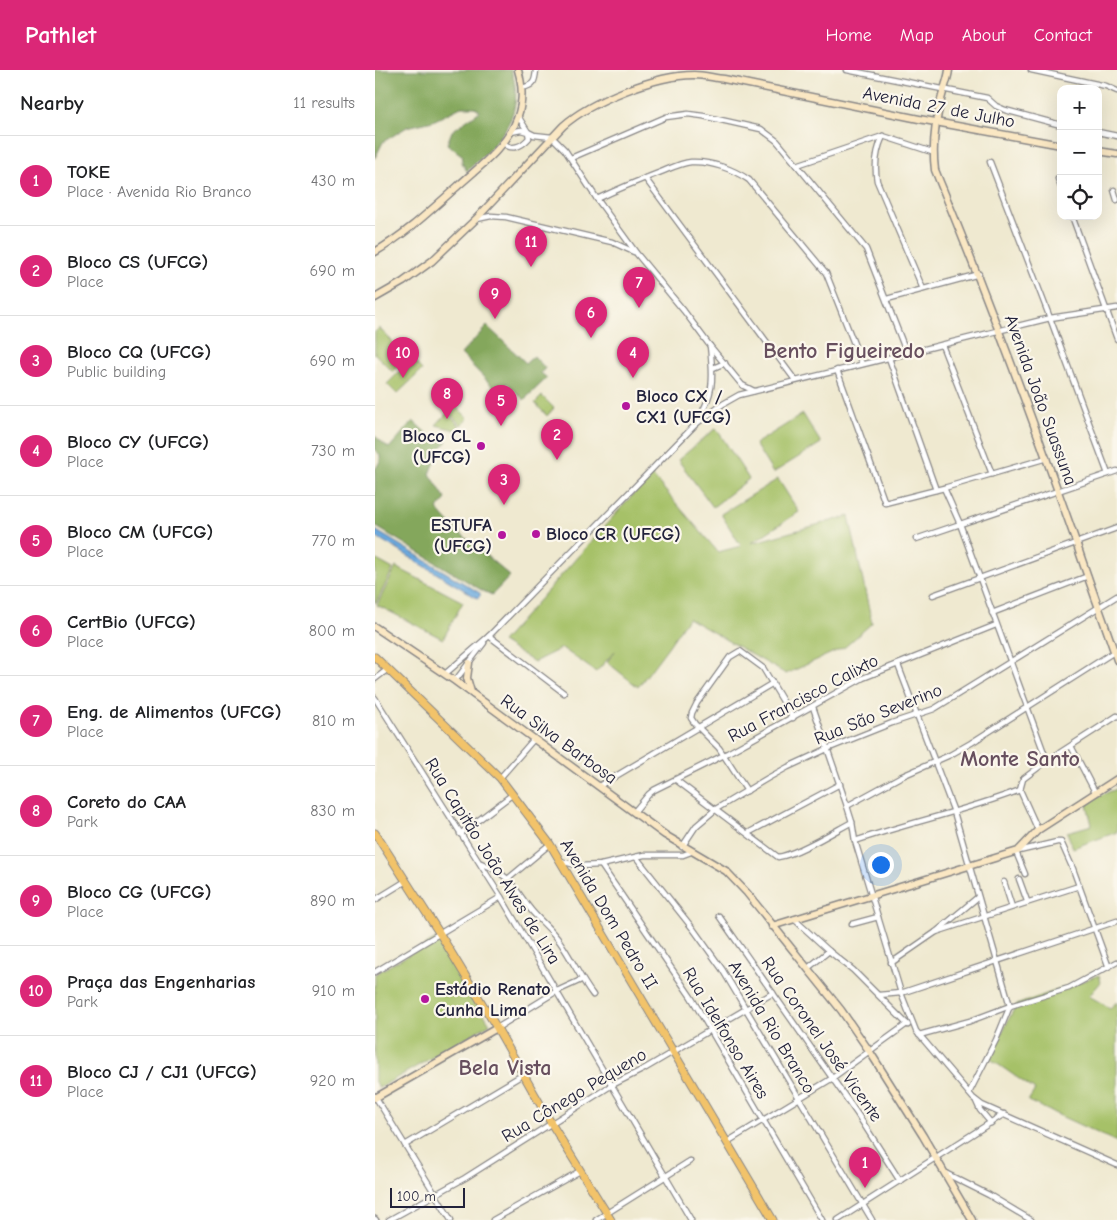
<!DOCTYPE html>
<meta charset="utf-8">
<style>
:root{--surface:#fff;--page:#f6f6f6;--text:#202124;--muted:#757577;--line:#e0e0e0;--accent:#db2777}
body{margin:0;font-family:"Comic Neue",sans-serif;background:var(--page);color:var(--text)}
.controls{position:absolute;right:15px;top:15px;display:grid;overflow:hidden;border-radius:10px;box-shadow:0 5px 20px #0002}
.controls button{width:45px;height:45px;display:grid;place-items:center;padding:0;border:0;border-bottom:1px solid var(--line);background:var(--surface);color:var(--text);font:25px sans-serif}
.scale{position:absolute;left:15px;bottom:12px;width:75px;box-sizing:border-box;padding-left:5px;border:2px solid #22223b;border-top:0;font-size:14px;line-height:18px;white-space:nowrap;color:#22223b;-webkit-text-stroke:4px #fbf7ec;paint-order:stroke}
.you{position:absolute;left:505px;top:794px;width:18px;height:18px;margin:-12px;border:4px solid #fff;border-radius:50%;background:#1a73e8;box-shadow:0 0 0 8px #1a73e833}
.badge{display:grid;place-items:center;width:32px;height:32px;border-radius:50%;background:var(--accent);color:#fff;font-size:16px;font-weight:700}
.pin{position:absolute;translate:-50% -41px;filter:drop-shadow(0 1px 2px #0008)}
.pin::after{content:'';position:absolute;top:26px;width:18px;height:15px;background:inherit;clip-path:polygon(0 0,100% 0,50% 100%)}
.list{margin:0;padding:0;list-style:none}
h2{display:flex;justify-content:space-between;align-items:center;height:65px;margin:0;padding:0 20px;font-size:21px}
h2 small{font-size:16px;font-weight:400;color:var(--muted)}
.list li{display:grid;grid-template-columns:32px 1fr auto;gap:15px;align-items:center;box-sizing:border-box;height:90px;padding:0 20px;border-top:1px solid var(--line)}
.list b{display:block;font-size:19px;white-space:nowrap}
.list p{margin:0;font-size:16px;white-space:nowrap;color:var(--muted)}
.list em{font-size:16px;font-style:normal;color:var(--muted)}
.icon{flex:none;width:28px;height:28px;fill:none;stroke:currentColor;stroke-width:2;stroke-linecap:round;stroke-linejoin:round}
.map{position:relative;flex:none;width:742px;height:1150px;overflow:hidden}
header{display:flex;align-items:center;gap:30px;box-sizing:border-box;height:70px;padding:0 25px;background:var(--accent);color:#fff}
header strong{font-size:24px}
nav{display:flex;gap:28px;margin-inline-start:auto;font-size:18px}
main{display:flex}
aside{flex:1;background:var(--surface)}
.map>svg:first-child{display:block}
.green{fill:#a6c167;stroke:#647251}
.forest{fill:#84a75c;stroke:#53644c}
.water{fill:#6ba9dd;stroke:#46668c}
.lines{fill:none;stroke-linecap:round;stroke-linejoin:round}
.street-casing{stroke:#888686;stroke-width:7}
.secondary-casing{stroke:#888686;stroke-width:9}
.primary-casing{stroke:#888686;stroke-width:9}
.street{stroke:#fff;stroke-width:4.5}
.secondary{stroke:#fae7c3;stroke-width:6}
.primary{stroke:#f2c36a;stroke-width:7}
.poi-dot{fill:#b5179e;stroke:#fbf7ec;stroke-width:2}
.labels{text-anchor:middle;stroke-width:4.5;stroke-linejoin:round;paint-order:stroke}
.street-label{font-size:18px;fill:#22223b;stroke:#fbf7ec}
.poi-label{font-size:18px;font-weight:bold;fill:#22223b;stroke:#fbf7ec;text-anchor:start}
.district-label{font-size:22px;font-weight:bold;fill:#674f5e;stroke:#fbf7ec}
</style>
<header>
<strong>Pathlet</strong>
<nav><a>Home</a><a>Map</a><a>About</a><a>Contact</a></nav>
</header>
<main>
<aside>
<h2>Nearby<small>11 results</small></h2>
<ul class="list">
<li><span class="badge">1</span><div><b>TOKE</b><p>Place · Avenida Rio Branco</p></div><em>430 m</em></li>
<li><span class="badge">2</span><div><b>Bloco CS (UFCG)</b><p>Place</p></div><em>690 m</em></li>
<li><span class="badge">3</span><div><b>Bloco CQ (UFCG)</b><p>Public building</p></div><em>690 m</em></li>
<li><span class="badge">4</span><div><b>Bloco CY (UFCG)</b><p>Place</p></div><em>730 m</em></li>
<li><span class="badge">5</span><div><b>Bloco CM (UFCG)</b><p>Place</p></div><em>770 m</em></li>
<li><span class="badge">6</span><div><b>CertBio (UFCG)</b><p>Place</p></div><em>800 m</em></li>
<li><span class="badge">7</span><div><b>Eng. de Alimentos (UFCG)</b><p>Place</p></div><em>810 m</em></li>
<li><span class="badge">8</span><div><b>Coreto do CAA</b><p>Park</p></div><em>830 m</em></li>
<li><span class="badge">9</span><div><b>Bloco CG (UFCG)</b><p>Place</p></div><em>890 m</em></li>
<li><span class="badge">10</span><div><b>Praça das Engenharias</b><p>Park</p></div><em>910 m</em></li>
<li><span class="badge">11</span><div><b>Bloco CJ / CJ1 (UFCG)</b><p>Place</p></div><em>920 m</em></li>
</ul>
</aside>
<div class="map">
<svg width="742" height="1150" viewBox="0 0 742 1150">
<rect width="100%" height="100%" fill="#fbf7ec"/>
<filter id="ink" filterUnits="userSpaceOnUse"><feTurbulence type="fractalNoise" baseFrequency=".02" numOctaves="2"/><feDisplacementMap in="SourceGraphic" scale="10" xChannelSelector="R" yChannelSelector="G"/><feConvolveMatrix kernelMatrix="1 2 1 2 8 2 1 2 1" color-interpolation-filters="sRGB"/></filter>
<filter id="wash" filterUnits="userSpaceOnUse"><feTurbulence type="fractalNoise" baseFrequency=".0096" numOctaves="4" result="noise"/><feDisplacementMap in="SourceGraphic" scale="20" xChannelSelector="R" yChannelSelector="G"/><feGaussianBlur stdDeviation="1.12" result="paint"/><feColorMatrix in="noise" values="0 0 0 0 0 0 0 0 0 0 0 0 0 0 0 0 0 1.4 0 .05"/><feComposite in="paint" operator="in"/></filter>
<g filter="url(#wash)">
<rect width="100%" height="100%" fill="#efe9d0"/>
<g class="green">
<path d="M4 258 33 287 18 302 0 284V262Z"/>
<path d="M37 289 47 300 22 324 12 314Z"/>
<path d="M167 326 179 338 172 346 160 333Z"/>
<path d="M81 336 93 348 86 355 74 343Z"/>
<path d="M72 343 85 356 80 360 61 355Z"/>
<path d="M428 344 446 373 398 403 380 374Z"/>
<path d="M341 358 374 409 338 437 303 390Z"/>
<path d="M276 404 343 482 366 476 346 444 403 409 424 442 376 473 474 446 497 553 470 577 411 604 313 548 293 577 263 617 232 592 240 581 221 602 187 578 159 592 127 572Z"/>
<path d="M0 489 18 499 1 533 0 532Z"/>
<path d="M21 497 88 532 68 569 2 535Z"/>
<path d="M742 719V762L698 778 692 762 717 755 711 730Z"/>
<path d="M63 868 115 954 4 1018 0 1012V904Z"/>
<path d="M724 905 726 912 714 926 735 938 742 932V1072L653 1031 660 1020 614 988 641 935Z"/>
</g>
<g class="forest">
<path d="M0 0H136C153 45 122 73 92 101L87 93 88 86 72 74 77 61 105 41 100 37H86L58 51 32 57 8 72 0 88Z"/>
<path d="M112 256 151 293 159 286 170 298 166 303 172 308 149 330 132 313 123 322 86 284Z"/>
<path d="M38 351 57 368 72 371 65 379 55 404 71 429 62 439 77 456 135 506 117 525 108 521 0 456V400L5 391V385L0 380V366L14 378Z"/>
</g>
<path class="water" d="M0 460 105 523V526L102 528 0 466Z"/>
</g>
<g filter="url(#ink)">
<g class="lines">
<g class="street-casing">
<g id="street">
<path d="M472 0 612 28 621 36 630 40 686 55"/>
<path d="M656 0 731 16 742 21"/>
<path d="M147 18C159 15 160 12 161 0"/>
<path d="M143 46 153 62 159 65 177 67 190 80 222 129 262 184 309 241 335 276 367 315 379 321"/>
<path d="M723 62 742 66"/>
<path d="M508 66C501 81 499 94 502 111L548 219"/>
<path d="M128 72C136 82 147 76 154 68L153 62 146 60 136 62"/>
<path d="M196 88 291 47 313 44 328 46 386 59 402 71 491 179 532 284"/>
<path d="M615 92 675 248 733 404"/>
<path d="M422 95 508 66 557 82"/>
<path d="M270 108 420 310"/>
<path d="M683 109 686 117"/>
<path d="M739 120 742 130"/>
<path d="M222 129C243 119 265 110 286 102 296 98 306 93 316 92 336 91 358 99 374 110L451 203 487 294"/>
<path d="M697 146 742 269"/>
<path d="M102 149 116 146 131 147 237 172 259 182"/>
<path d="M512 229 604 204"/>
<path d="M567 275 617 404"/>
<path d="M514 288 561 420"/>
<path d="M338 298 350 293"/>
<path d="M462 300 510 433 569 418 672 388"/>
<path d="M321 354 348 334 364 325 675 248 742 238"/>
<path d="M569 418 585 454 672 691"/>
<path d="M541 469 742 401"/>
<path d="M558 525 742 458"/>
<path d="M617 543 713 506"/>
<path d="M114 566 189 623"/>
<path d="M523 595 579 742 635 936 621 970 594 1023"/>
<path d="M70 604 114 566 321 354C339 323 339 311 335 276"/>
<path d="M0 609 13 599"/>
<path d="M80 611 109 573"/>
<path d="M0 628 126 827 316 1150"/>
<path d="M438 637 472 736 477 752 480 771 526 923 541 961 598 1028 607 1035 742 1095"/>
<path d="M696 676 720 722"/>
<path d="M125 708 159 669"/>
<path d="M301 710 403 787C421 785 460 761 477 752"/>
<path d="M224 716 398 613"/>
<path d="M372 721 344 678 320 654 316 648 317 643 322 633 355 587 365 581 388 598 418 648"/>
<path d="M472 736 525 707 575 685 596 673 742 580"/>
<path d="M259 742 274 724 279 720 349 685 488 608 621 555"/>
<path d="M663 760 645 720 648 709 672 691 742 646"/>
<path d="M373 763 465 714"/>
<path d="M85 764 138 724"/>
<path d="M480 771C535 752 591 741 645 720"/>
<path d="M307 777 321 756 341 739 393 708 413 697 452 679 517 653 559 639 742 526"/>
<path d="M644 781 682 772H686L698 799 733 895"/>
<path d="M641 782 650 804"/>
<path d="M261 787 319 860 347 899 497 1150"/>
<path d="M186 791 204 796 226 795 269 785H308L316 782"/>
<path d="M106 793C138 807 136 815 156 840 165 851 177 860 185 872 197 889 205 908 218 925"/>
<path d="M226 795 316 927 447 1150"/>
<path d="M134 808 175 774"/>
<path d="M644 809 652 831"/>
<path d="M629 812 637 837"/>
<path d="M0 830 31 811"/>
<path d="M344 846 483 1045 525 1111"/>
<path d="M419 849 454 881 478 900 533 955"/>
<path d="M477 854 503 847"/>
<path d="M561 862 704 816"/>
<path d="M516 893 561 862 603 827"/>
<path d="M433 898 454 881"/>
<path d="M0 902 126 827"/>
<path d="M504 925 526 923 742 851"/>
<path d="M122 958 182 921 206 910"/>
<path d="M544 965 595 951 635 936 694 918 742 892"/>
<path d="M0 1026 76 1150"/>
<path d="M601 1031 605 1040 616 1053"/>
<path d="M352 1072 456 1009 532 954"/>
<path d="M30 1075 149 1004"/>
<path d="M570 1103 614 1125 656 1150"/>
<path d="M0 1149 1 1150"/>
<path d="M14 1150 90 1108 237 1015 269 999 398 923"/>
<path d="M118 1150 205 1101"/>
<path d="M221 1150 315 1091"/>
<path d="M463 1150 629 1044"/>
</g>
</g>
<g class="secondary-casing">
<g id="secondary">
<path d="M574 0C573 10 568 20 566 30 560 53 557 77 560 100 611 223 657 347 701 472 714 512 729 551 742 590"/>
<path d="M723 81 742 84"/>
<path d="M0 182C31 164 57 139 84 115 104 97 127 80 139 56 148 37 149 20 143 0"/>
<path d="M0 228 28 212 57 191 101 149 188 56C216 31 281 5 319 5 329 5 339 8 349 9L544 49 686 75"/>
<path d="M0 557 80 611 290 765 351 801 372 823 466 940 495 982 548 1066 597 1150"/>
<path d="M94 593 92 608 96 622"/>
<path d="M397 856 643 781 663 760 742 709"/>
<path d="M0 1028 122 958"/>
</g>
</g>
<g class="primary-casing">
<g id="primary">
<path d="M0 587 125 708 175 774 398 1150"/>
<path d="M0 763 65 864 122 958 176 1053 236 1150"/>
</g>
</g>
<use href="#street" class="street"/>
<use href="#secondary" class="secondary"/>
<use href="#primary" class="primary"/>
</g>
</g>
<g class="poi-dot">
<circle cx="251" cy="336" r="5"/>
<circle cx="106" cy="376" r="5"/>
<circle cx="161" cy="464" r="5"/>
<circle cx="127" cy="465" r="5"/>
<circle cx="50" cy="929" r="5"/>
</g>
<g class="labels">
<g class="street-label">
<text transform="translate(564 37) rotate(11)" y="6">Avenida 27 de Julho</text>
<text transform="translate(666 330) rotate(70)" y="6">Avenida João Suassuna</text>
<text transform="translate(428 628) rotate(-28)" y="6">Rua Francisco Calixto</text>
<text transform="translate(503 644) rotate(-22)" y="6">Rua São Severino</text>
<text transform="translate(184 669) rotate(36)" y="6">Rua Silva Barbosa</text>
<text transform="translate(118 791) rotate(58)" y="6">Rua Capitão João Alves de Lira</text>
<text transform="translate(234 844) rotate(59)" y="6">Avenida Dom Pedro II</text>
<text transform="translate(397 957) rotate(59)" y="6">Avenida Rio Branco</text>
<text transform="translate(351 963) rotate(59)" y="6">Rua Idelfonso Aires</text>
<text transform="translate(447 969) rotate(55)" y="6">Rua Coronel José Vicente</text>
<text transform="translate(199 1025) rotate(-31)" y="6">Rua Cônego Pequeno</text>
</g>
<g class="poi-label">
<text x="261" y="332">Bloco CX /<tspan x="261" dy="21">CX1 (UFCG)</tspan></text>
<text x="96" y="372" text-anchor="end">Bloco CL<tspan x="96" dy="21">(UFCG)</tspan></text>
<text x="117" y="461" text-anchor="end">ESTUFA<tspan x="117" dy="21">(UFCG)</tspan></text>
<text x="171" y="470">Bloco CR (UFCG)</text>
<text x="60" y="925">Estádio Renato<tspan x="60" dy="21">Cunha Lima</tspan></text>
</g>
<g class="district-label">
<text x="469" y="288">Bento Figueiredo</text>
<text x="645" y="696">Monte Santo</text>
<text x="130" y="1005">Bela Vista</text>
</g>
</g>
</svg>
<div class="controls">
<button>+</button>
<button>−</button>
<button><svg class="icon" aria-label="locate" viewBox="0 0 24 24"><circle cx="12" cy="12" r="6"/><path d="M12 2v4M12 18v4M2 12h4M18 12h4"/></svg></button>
</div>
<div class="scale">100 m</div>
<div class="you"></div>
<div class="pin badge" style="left:490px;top:1118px">1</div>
<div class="pin badge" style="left:182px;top:390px">2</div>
<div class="pin badge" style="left:129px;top:435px">3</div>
<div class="pin badge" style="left:258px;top:308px">4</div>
<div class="pin badge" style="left:126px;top:356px">5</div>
<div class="pin badge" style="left:216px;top:268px">6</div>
<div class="pin badge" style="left:264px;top:238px">7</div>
<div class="pin badge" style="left:72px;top:349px">8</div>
<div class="pin badge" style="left:120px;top:249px">9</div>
<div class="pin badge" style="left:28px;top:308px">10</div>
<div class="pin badge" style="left:156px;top:197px">11</div>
</div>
</main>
